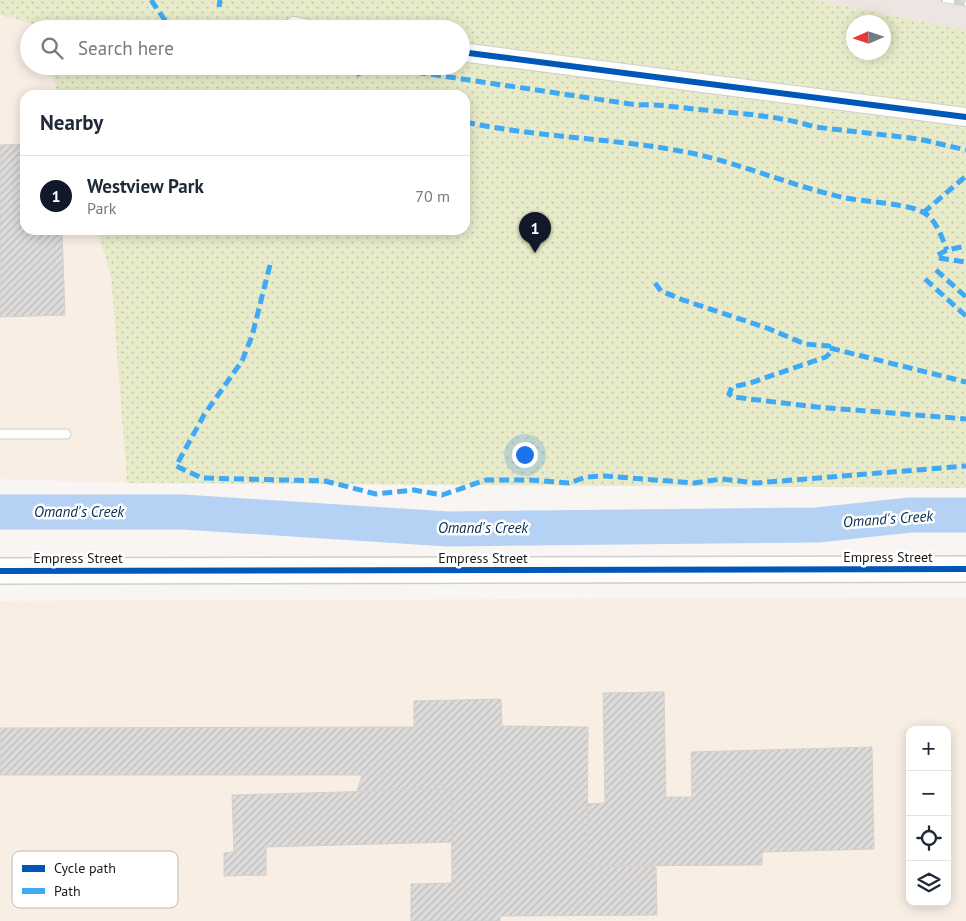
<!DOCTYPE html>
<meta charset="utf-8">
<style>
:root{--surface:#fff;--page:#f6f6f7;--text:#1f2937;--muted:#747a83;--line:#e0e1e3;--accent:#111827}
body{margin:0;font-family:"PT Sans",sans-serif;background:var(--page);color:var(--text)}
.controls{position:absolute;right:15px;bottom:15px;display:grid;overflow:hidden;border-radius:10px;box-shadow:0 2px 12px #0003}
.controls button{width:45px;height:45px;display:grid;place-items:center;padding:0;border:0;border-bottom:1px solid var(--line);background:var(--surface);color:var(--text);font:25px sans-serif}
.compass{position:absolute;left:846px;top:15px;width:45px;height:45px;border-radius:50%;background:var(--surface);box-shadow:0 2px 12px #0003;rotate:267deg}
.you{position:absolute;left:524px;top:454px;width:18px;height:18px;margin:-12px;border:4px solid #fff;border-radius:50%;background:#1a73e8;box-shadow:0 0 0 8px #1a73e833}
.badge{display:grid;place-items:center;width:32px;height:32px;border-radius:50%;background:var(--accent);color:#fff;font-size:16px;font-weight:700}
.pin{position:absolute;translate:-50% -41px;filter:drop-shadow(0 1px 2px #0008)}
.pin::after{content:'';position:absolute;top:26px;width:18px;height:15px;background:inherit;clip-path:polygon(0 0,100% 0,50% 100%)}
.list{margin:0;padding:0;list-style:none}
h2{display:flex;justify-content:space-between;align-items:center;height:65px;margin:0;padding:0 20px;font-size:21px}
h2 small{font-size:16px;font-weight:400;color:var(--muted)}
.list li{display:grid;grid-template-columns:32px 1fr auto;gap:15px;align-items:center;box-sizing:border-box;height:80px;padding:0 20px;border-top:1px solid var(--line)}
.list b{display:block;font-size:19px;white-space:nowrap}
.list p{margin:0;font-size:16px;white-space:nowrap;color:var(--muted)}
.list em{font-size:16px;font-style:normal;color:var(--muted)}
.icon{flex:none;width:28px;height:28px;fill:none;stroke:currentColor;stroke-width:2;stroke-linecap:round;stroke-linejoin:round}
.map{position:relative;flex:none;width:966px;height:921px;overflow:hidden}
.search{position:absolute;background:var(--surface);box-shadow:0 2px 12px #0003;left:20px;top:20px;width:450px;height:55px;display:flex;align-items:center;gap:12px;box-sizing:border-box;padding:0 18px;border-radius:28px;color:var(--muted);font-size:19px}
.panel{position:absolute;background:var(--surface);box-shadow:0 2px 12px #0003;left:20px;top:90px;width:450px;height:145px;border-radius:15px}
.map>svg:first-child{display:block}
.industrial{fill:#f9eee4;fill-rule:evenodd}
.built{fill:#ede5e1}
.park{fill:url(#park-dots);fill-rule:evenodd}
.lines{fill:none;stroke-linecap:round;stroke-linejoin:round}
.river{stroke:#b5d2f5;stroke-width:35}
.building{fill:url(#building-hatch);stroke:#d2d0cf}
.lane-casing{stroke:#d1cecd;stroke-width:11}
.street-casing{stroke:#d1cecd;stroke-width:20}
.secondary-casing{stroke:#d1cecd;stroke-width:28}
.lane{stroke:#fefefd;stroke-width:9}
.street{stroke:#fefefd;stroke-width:18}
.secondary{stroke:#fefefd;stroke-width:25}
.rail-casing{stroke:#d3d3d3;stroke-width:5.5}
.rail{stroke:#fff;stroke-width:4;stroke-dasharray:11;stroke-linecap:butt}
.quiet{stroke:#3fa9f5;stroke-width:5;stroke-dasharray:10 5;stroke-linecap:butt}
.cycleway-casing{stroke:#fff;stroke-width:9}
.cycleway{stroke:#0057b8;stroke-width:6}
.labels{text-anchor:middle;stroke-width:5;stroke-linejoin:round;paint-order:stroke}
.street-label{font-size:14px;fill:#1b1919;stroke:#fff}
.water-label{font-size:15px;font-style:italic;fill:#042b52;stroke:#fff}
.key{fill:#fff;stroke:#bbbaba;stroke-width:1}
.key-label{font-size:14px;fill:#1b1919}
</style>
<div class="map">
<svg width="966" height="921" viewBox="0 0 966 921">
<defs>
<pattern id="park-dots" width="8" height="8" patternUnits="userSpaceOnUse" patternTransform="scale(1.25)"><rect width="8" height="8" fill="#e7ebc9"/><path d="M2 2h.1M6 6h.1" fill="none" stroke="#c6c9ac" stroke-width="1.8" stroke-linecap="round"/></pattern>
<pattern id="building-hatch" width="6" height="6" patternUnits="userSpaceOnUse" patternTransform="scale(1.25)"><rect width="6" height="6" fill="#dedcdb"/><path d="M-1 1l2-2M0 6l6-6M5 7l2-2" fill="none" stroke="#bebcbb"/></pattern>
</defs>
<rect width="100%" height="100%" fill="#f8f5f3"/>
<g class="industrial">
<path d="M0 15 38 25 39 29H29V66H50L58 95H25V230H97L111 276 127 483 0 479Z"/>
<path d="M966 597V921H0V601ZM910 730H947V902H910Z"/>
</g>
<path class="built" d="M814 0H966V30Z"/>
<path class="park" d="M0 0H814L966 30V488L127 483 111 276 97 230H465V95H58L50 66H461V29H39L37 25 0 15ZM854 22H884V52H854Z"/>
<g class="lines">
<path class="river" d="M0 512H183L448 529 817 525 910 515H966"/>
</g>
<g class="building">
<path d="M25 144V230H62L65 315 0 317V145Z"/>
<path d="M664 692 666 797H692L691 752 872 747 874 849 762 852V865L587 866 588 804 605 803 603 693Z"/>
<path d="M501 699 502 726 588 727 587 866 656 867 657 915 500 916V921H411V884L452 883 451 789 357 791 362 775H0V728L414 727V701Z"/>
<path d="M451 789 453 842 266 847V875L224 876V853L234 852 232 795Z"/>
</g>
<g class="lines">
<g class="lane-casing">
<path id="lane" d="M0 434H66"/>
</g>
<g class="street-casing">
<g id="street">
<path d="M294 26 308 29"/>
<path d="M461 52 966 117"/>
</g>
</g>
<g class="secondary-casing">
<path id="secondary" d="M0 571 966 569"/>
</g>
<use href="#lane" class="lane"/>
<use href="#street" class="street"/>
<use href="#secondary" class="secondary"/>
<g class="rail-casing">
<path id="rail" d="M943 0 966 4"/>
</g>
<use href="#rail" class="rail"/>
<g class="quiet">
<path d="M151 0 171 29"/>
<path d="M219 7 220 0"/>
<path d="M345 66 358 74 372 68H388L637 105C656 104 675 107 694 109 733 113 777 115 815 127L919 139 966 150"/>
<path d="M465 122C540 138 616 138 691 153 742 164 790 185 841 197 861 202 911 203 926 214 937 222 942 238 947 250"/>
<path d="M923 213 966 176"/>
<path d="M938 255 947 250 966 246"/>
<path d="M939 258 966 262"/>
<path d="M270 265 252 336 242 361 204 415 176 466 202 478 325 481 376 494 414 490 442 495 486 480H530L569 483 586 477 605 476 694 483 722 479 756 483 966 466"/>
<path d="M936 270 966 297"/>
<path d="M925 279 966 316"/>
<path d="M655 283 661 291 683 300 767 328 805 344 829 346 830 353 826 357 750 383 732 387 729 394 733 397 817 407 966 419"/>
<path d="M830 348 966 382"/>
</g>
<g class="cycleway-casing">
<g id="cycleway">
<path d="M461 52 966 117"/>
<path d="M0 571 966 569"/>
</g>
</g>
<use href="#cycleway" class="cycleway"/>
</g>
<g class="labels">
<g class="street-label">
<text x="888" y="562">Empress Street</text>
<text x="78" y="563">Empress Street</text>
<text x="483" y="563">Empress Street</text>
</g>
<g class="water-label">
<text x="79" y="517">Omand's Creek</text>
<text transform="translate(888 519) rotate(-4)" y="5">Omand's Creek</text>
<text x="483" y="533">Omand's Creek</text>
</g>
</g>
<rect x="12" y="851" width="166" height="57" rx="8" class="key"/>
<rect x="22" y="865" width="23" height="7" fill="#0057b8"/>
<rect x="22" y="888" width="23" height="6" fill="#3fa9f5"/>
<g class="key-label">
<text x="54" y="873">Cycle path</text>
<text x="54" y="896">Path</text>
</g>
</svg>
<div class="controls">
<button>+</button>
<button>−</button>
<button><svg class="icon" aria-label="locate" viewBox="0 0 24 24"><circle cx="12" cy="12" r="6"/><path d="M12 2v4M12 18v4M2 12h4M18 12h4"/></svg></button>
<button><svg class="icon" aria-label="layers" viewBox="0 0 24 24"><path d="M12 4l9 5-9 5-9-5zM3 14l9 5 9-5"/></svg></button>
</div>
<svg class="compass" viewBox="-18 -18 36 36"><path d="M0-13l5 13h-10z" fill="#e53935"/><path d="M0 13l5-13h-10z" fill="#747a83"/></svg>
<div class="you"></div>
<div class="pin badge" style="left:535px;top:253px">1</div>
<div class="search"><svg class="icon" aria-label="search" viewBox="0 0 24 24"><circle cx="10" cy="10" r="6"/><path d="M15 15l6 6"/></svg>Search here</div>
<section class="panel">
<h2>Nearby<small></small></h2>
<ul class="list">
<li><span class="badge">1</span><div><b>Westview Park</b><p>Park</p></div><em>70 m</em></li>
</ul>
</section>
</div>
